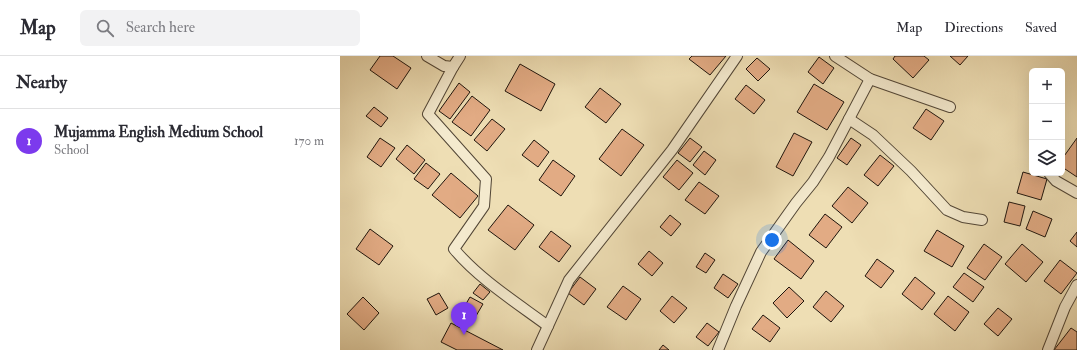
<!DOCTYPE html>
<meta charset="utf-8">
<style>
:root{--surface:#fff;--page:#f2f2f3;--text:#2b2b33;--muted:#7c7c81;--line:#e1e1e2;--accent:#7c3aed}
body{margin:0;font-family:"IM FELL Double Pica",serif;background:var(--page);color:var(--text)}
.controls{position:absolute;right:12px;top:12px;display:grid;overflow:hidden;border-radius:6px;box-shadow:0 4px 16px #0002}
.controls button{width:36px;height:36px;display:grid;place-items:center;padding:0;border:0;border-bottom:1px solid var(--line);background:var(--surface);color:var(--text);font:20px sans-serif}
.you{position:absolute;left:432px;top:184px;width:14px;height:14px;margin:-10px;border:3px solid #fff;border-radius:50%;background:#1a73e8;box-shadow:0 0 0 6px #1a73e833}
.badge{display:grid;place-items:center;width:26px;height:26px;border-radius:50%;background:var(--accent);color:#fff;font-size:13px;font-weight:700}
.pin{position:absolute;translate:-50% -33px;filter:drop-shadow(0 1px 2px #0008)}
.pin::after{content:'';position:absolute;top:21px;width:14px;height:12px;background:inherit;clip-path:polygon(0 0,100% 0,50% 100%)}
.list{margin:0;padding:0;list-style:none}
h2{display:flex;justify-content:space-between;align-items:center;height:52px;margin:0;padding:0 16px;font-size:17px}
h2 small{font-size:13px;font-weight:400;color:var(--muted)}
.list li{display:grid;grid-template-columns:26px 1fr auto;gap:12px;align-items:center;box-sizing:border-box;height:64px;padding:0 16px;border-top:1px solid var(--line)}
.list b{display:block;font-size:15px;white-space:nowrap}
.list p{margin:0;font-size:13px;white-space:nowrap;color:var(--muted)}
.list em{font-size:13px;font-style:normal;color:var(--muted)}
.icon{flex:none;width:22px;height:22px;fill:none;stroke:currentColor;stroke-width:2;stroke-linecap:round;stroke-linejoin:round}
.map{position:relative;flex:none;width:737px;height:294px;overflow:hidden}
header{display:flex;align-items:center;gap:24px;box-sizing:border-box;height:56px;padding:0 20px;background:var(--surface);border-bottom:1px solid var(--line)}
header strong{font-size:19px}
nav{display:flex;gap:22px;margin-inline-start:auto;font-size:14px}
.search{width:280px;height:36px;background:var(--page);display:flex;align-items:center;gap:10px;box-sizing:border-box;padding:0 14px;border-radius:6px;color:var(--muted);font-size:15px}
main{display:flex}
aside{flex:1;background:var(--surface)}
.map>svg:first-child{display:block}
.building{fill:#e2ab84;stroke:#1e140c}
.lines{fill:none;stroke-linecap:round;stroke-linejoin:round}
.street-casing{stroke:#524636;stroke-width:12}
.street{stroke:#f4eace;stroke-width:10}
</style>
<header>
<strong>Map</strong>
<div class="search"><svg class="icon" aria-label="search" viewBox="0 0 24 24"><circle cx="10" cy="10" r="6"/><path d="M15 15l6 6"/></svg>Search here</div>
<nav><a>Map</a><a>Directions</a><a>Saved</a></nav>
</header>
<main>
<aside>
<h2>Nearby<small></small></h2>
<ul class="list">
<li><span class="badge">1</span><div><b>Mujamma English Medium School</b><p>School</p></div><em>170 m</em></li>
</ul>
</aside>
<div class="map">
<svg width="737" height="294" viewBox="0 0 737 294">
<rect width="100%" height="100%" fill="#eedeb4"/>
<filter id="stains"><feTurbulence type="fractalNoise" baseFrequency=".005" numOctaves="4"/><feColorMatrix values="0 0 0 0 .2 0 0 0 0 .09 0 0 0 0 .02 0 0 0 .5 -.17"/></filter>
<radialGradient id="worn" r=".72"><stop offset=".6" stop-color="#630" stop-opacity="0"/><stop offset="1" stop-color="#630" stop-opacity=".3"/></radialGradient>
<g class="building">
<path d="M40 0H53L71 12 57 33 30 14Z"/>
<path d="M352 0H386L370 19 349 3Z"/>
<path d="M555 0H584L589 4 573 22 553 3Z"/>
<path d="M610 0H628L620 9Z"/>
<path d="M479 1 494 12 483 28 468 16Z"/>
<path d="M417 2 430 13 418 25 406 13Z"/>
<path d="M180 8 215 28 201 55 165 35Z"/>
<path d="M119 27 130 36 110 63 99 55Z"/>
<path d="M474 28 504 46 487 74 457 56Z"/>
<path d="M406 29 425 44 414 58 395 43Z"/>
<path d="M260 32 281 48 266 67 245 51Z"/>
<path d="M132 40 150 54 131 80 112 66Z"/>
<path d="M34 51 48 62 41 71 26 60Z"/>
<path d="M586 53 604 65 591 84 573 72Z"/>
<path d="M152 63 165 73 147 95 134 84Z"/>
<path d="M282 73 304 89 281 120 259 103Z"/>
<path d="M454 77 472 86 453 120 436 111Z"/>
<path d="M40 82 55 92 41 111 27 101Z"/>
<path d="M350 82 362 91 350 106 338 97Z"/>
<path d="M511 82 521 89 507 109 497 102Z"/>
<path d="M737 82V121L722 111V103Z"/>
<path d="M194 84 209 96 198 111 182 99Z"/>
<path d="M67 89 85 104 74 118 56 103Z"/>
<path d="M364 95 376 104 365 119 353 109Z"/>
<path d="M540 99 554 110 538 130 524 119Z"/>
<path d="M213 104 235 120 221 140 199 124Z"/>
<path d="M337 104 353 117 339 134 323 121Z"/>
<path d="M86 107 100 118 88 133 74 123Z"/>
<path d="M683 116 707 123 701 144 677 137Z"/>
<path d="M111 117 138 140 120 162 92 139Z"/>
<path d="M359 126 379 140 365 158 345 144Z"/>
<path d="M508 131 528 147 512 167 492 150Z"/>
<path d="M669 146 685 150 680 170 664 166Z"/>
<path d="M168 149 194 169 175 194 148 174Z"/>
<path d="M693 155 712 163 705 181 686 173Z"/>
<path d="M485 158 502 171 486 192 469 179Z"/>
<path d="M330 159 341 168 331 180 320 171Z"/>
<path d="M30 173 53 190 39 209 16 193Z"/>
<path d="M597 174 624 190 612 211 584 195Z"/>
<path d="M211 175 231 190 219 206 199 191Z"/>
<path d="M737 176V191L730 185Z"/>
<path d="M448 184 474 205 461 223 434 203Z"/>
<path d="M644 188 662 201 645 224 627 212Z"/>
<path d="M682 188 703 206 686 226 665 208Z"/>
<path d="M309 195 323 207 312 220 298 208Z"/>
<path d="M365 197 375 204 366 217 356 211Z"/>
<path d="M537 203 554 215 541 232 525 220Z"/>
<path d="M720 204 737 217 721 238 704 225Z"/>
<path d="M624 217 644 231 633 246 613 231Z"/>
<path d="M383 218 398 228 388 242 374 232Z"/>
<path d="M240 221 256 233 244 249 228 237Z"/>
<path d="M575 221 595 237 582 254 562 238Z"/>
<path d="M140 228 150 236 143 244 133 237Z"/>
<path d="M283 230 301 243 286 264 267 251Z"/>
<path d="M449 231 464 245 447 262 433 247Z"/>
<path d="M486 235 504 250 491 266 473 251Z"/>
<path d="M99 237 108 252 96 259 87 243Z"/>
<path d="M332 240 347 252 334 267 320 255Z"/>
<path d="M608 240 629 256 615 275 594 258Z"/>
<path d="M23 241 39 257 24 274 7 258Z"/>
<path d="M130 241 143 248 136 260 123 253Z"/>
<path d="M658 252 672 263 658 280 644 268Z"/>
<path d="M423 259 440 272 430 286 412 273Z"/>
<path d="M111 267 163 294H117L101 286Z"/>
<path d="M367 267 379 276 368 290 356 281Z"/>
<path d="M731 272 737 276V294H714Z"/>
<path d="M323 289 329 294H319Z"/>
</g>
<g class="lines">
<g class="street-casing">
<g id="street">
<path d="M87 0 104 10 113 11 120 0"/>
<path d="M495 0 530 23 610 51"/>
<path d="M113 11 88 58 146 123 144 150 114 193C139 223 177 247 208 270"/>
<path d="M509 63 533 79 571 115 607 154 623 161 642 164"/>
<path d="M709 117 716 125 737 137"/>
<path d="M197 294 229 224 332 94 397 0"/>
<path d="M378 294 396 250 421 196 456 147 473 126 489 101 530 23"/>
<path d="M708 294 725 251 737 229"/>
</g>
</g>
<use href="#street" class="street"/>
</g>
<rect width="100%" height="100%" filter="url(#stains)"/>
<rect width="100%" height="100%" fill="url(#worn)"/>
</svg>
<div class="controls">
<button>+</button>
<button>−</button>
<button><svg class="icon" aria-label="layers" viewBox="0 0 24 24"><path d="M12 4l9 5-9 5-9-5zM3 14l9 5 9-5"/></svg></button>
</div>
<div class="you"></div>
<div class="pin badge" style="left:124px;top:279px">1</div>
</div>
</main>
